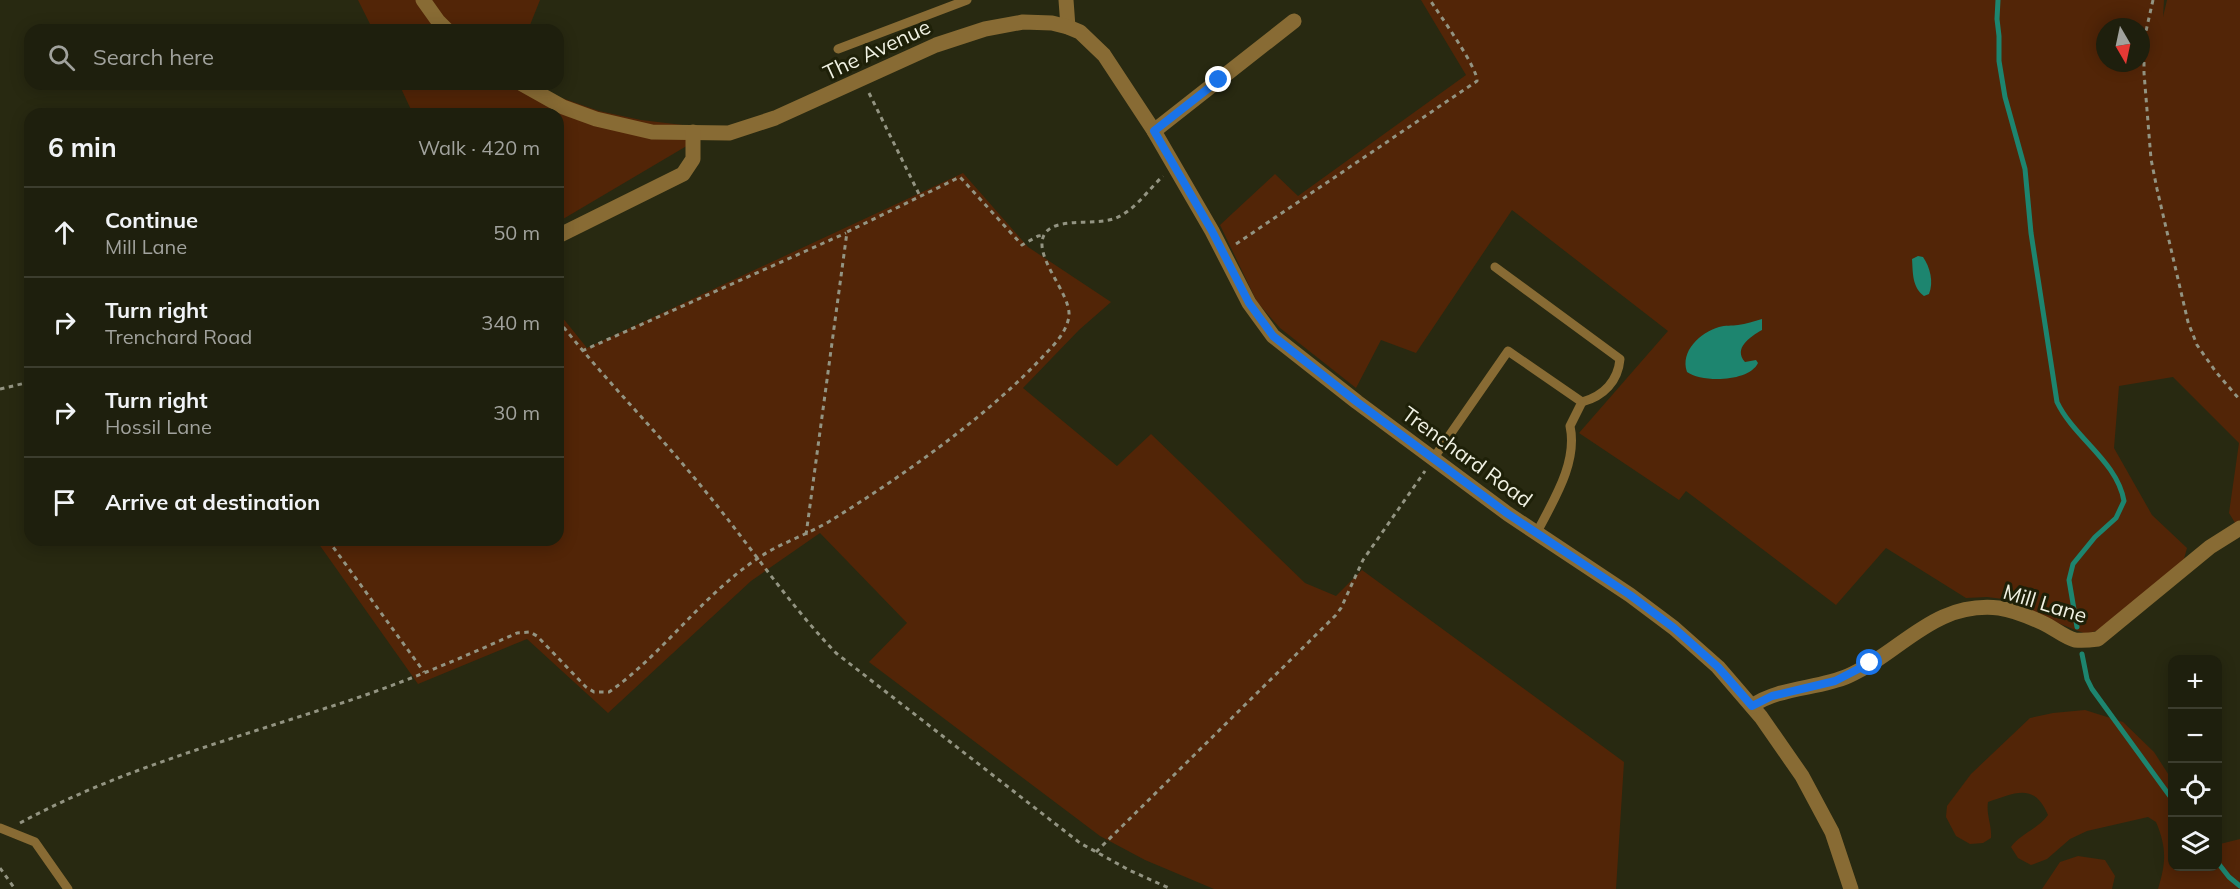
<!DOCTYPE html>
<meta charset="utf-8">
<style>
:root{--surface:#1e1f0d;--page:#262716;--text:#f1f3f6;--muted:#a1a29d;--line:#3c3d2e}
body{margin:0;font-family:Mulish,sans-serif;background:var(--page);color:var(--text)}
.controls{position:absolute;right:18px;bottom:18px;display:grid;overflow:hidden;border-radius:12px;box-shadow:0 3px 15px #0003}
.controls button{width:54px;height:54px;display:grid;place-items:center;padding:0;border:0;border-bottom:2px solid var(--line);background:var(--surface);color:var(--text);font:30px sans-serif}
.compass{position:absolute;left:2096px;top:18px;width:54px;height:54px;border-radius:50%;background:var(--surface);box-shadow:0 3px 15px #0003;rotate:171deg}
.stop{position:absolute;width:18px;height:18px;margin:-14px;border:4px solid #1a73e8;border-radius:50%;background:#fff}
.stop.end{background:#1a73e8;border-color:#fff;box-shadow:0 2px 6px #0008}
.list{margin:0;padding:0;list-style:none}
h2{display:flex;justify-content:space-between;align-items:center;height:78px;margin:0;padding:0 24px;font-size:26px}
h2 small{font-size:20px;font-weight:400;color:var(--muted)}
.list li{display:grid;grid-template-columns:39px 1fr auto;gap:18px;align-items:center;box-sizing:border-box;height:90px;padding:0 24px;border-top:2px solid var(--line)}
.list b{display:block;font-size:22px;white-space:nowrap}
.list p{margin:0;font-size:20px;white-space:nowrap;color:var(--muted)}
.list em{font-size:20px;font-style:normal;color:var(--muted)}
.icon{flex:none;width:33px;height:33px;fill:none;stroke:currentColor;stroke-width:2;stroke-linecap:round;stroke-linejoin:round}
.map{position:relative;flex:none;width:2240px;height:889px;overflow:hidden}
.search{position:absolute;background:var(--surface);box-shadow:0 3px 15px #0003;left:24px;top:24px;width:540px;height:66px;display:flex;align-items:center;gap:15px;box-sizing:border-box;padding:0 21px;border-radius:18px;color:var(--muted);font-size:22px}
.panel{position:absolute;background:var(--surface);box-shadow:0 3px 15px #0003;left:24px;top:108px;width:540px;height:438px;border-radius:18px}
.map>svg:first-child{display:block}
.green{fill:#522507;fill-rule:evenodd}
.water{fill:#1d856f}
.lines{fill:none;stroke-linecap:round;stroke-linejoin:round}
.stream{stroke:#1d856f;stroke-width:5}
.path{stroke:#939482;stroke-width:3;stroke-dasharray:4.5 4.5;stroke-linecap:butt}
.lane{stroke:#886b34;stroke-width:9}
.street{stroke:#886b34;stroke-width:15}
.route{stroke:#1a73e8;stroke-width:8}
.labels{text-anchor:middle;stroke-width:6;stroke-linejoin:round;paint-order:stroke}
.street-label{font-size:21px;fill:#f0f1e3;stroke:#1e2008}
</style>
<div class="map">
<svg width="2240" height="889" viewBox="0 0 2240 889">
<rect width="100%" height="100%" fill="#282911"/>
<g class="green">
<path d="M358 0H540L528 30H373Z"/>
<path d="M1421 0H2164L2163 17 2167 0H2240V531L2229 513 2239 443 2173 377 2119 386 2114 448 2152 515 2187 548 2181 570 2122 623 2086 634 2050 620 2011 600 1987 597 1966 598 1886 548 1836 605 1686 491 1679 500 1579 433 1668 331 1512 210 1416 353 1381 340 1356 388 1280 328 1257 302 1220 225 1275 174 1298 196 1466 75ZM2105 27H2141V63H2105Z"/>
<path d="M399 84H534L556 96 599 111 641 120 691 126 690 144 558 222V114H413Z"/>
<path d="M963 173 1028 247 1111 302 1079 330 1023 388 1117 466 1151 434 1305 583 1336 596 1362 570 1624 762 1616 889H1214L1145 860 1100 836 869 662 907 623 820 533 751 581 608 713 527 639 418 684 316 540H558V312L587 348Z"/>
<path d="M2085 710 2123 722 2154 752 2172 780V866H2218V842L2220 844 2240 839V889H2158C2166 863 2167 848 2156 822L2148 817 2087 831 2070 839 2047 859 2031 865 2018 858 2011 847C2020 834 2038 829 2048 815 2034 782 2015 793 1988 802 1986 815 1992 825 1991 838L1983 843 1970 844 1956 836 1946 817 1947 806 1971 774 2030 718 2053 713Z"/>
<path d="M2078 856 2105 860 2115 876 2112 889H2042L2060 862Z"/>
</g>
<g class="water">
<path d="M1918 256 1923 257C1930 267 1934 282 1929 294L1924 296C1912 287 1913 273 1912 259Z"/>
<path d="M1762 319V330C1750 337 1733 348 1745 362L1756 360 1758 363C1749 382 1702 383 1687 372 1680 351 1700 333 1719 327 1725 325 1732 326 1738 325 1746 324 1754 321 1762 319Z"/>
</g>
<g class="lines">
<g class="stream">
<path d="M1998 0 1997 19 1999 36V61L2005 97 2025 169 2031 233 2057 402C2074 438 2117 461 2124 501L2116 518 2095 537 2073 564 2069 580 2077 627"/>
<path d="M2082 654 2087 679 2092 689 2172 799"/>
<path d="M2218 863 2229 877 2240 886"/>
</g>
<g class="path">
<path d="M2153 0 2144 40V73L2151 159 2157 189 2188 322 2197 345 2216 372 2240 400"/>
<path d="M869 93 920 196"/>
<path d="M1236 244 1477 81C1478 68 1439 14 1430 0"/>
<path d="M558 320C603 378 655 429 701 486 747 541 786 601 836 653L1080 843 1129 870 1171 889"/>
<path d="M582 351 846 233"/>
<path d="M0 389 30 382"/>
<path d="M806 535 847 232 960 177 1022 245 1038 236 1045 235"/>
<path d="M328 540 424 672"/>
<path d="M20 823C116 771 223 742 326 708 391 688 455 661 517 633L530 632 537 636 586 687 594 692H609C662 655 700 598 754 561 777 544 805 536 830 521 903 476 991 414 1048 351 1057 342 1067 330 1069 316 1071 292 1029 253 1046 232 1059 217 1097 226 1116 218 1135 210 1148 190 1163 176"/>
<path d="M1096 852 1336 615 1341 608 1363 560 1425 471"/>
<path d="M0 868 15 889"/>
</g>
<g class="lane">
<path d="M838 49 967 0"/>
<path d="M1495 267 1620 359C1618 381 1604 396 1582 402"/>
<path d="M1433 459 1508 351 1582 402 1570 426C1578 463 1553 501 1536 534"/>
<path d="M0 828 35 842 68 889"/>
</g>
<g class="street">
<path d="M423 0 438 21 447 30"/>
<path d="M1066 0 1068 27"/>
<path d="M522 84 563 107 596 119 652 132 729 133 775 118 936 45 985 29 1023 22 1052 23 1068 27 1080 32 1104 55 1154 131 1212 231 1249 303 1273 336 1357 402 1508 514 1630 595 1674 628 1718 667 1761 717 1802 776 1832 832 1851 889"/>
<path d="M1154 131 1294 21"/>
<path d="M558 236 683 174 693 159V132"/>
<path d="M1752 706C1779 687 1818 689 1848 676 1902 652 1933 601 1999 608 2014 610 2030 617 2043 623 2054 628 2064 637 2075 640 2083 641 2091 640 2098 639L2210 547 2240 528"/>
</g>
</g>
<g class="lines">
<path class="route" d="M1219 80 1154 131 1212 231 1249 303 1273 336 1357 402 1508 514 1630 595 1674 628 1718 667 1752 706 1772 696 1835 681 1870 663"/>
</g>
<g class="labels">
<g class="street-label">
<text transform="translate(877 50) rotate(-25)" y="7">The Avenue</text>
<text transform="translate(1467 457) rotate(36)" y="7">Trenchard Road</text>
<text transform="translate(2045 604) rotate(17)" y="7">Mill Lane</text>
</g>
</g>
</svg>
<div class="controls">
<button>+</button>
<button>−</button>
<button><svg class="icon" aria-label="locate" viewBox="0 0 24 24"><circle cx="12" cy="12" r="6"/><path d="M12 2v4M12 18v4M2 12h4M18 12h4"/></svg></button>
<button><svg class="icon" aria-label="layers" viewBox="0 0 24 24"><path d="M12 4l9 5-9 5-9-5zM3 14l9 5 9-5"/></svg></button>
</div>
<svg class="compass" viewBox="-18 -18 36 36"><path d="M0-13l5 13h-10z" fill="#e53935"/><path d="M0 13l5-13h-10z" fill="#a1a29d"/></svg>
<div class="stop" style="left:1870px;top:663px"></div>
<div class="stop end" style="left:1219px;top:80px"></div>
<div class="search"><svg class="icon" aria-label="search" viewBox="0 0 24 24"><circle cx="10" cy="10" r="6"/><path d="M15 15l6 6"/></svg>Search here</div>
<section class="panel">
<h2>6 min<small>Walk · 420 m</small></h2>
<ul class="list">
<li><svg class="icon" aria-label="ahead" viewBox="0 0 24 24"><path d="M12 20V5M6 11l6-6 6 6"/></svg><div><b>Continue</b><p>Mill Lane</p></div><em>50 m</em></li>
<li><svg class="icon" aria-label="right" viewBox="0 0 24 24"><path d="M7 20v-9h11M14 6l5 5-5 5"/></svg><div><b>Turn right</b><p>Trenchard Road</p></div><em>340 m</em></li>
<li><svg class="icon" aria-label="right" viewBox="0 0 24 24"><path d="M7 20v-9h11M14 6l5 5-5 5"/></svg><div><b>Turn right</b><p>Hossil Lane</p></div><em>30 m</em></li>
<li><svg class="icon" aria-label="arrive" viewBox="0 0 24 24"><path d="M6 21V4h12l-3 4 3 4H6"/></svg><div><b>Arrive at destination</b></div></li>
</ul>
</section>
</div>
